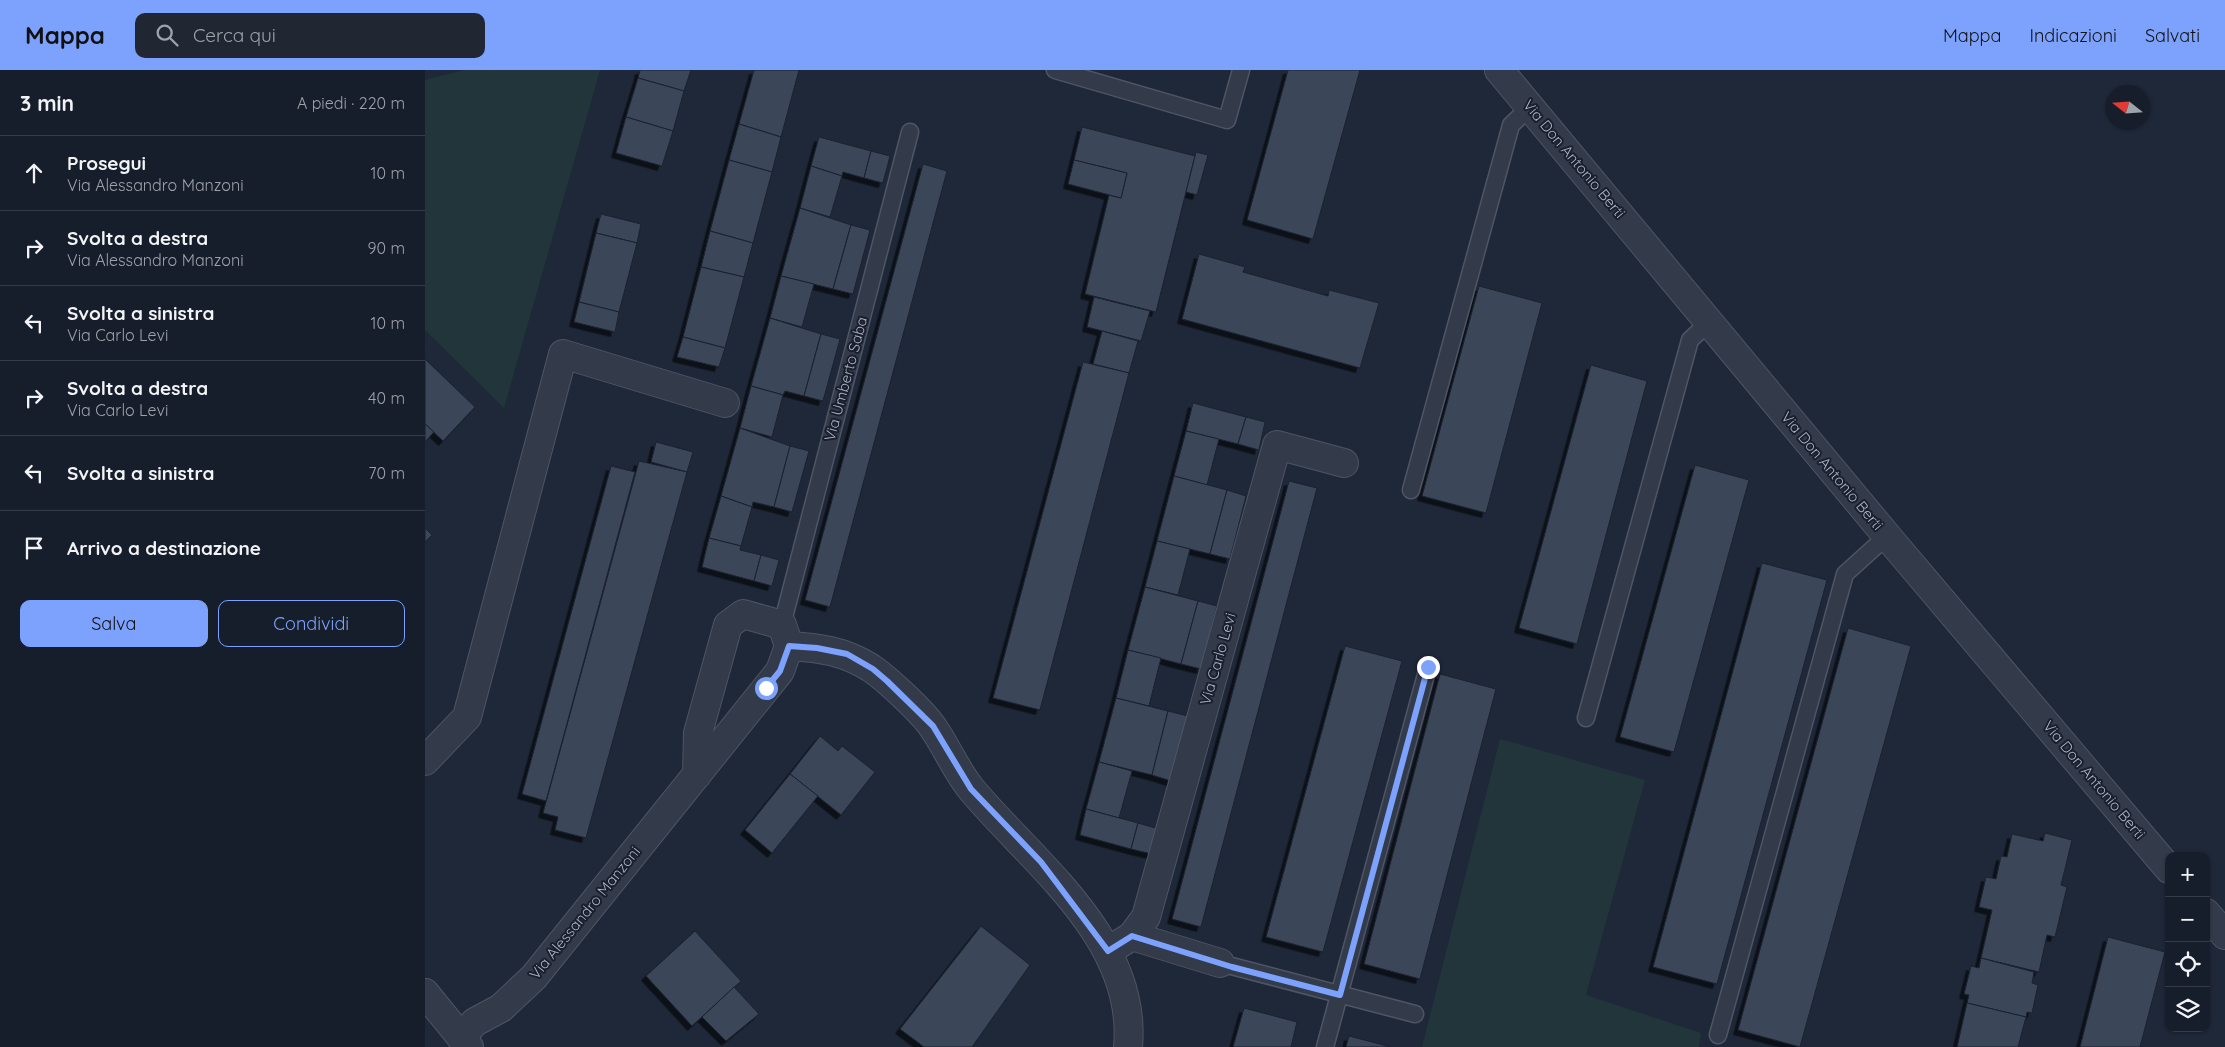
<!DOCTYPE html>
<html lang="it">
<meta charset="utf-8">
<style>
:root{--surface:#171e2b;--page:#202733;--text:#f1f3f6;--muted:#9ea2a9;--line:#363c47;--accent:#7ca2fd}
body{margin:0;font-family:Quicksand,sans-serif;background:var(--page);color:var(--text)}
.controls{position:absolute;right:15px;bottom:15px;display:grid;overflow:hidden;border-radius:10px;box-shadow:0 1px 4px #0004}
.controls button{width:45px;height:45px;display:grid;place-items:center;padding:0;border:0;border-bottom:1px solid var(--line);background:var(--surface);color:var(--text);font:25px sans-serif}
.compass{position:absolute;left:1680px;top:15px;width:45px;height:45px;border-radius:50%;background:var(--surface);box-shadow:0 1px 4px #0004;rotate:287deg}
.stop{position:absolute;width:15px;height:15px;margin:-11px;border:4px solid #7ca2fd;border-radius:50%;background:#fff}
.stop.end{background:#7ca2fd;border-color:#fff;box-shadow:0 1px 5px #0008}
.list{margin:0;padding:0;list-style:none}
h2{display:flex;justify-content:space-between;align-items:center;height:65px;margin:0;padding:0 20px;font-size:21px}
h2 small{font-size:16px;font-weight:400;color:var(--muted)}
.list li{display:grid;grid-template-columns:32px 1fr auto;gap:15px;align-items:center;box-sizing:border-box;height:75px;padding:0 20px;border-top:1px solid var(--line)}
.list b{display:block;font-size:19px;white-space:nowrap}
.list p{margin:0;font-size:16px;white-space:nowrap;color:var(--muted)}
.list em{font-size:16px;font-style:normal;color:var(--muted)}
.actions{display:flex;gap:10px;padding:15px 20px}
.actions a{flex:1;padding:11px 0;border:1px solid var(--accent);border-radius:10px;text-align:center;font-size:18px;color:var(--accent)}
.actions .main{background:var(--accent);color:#111}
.icon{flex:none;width:28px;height:28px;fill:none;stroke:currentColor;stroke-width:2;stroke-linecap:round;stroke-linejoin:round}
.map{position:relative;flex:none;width:1800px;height:977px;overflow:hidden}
header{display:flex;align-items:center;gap:30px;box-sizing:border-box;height:70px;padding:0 25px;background:var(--accent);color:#111}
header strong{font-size:24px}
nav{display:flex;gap:28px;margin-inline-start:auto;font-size:18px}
.search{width:350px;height:45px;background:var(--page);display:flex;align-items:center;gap:12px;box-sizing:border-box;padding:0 18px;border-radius:10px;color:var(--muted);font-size:19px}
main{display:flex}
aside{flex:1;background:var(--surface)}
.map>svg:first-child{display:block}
.green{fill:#21353a}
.building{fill:#3b4659;stroke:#1b2130;filter:url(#shadow)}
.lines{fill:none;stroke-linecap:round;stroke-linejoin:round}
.lane-casing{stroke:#4e5564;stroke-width:19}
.street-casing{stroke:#4e5564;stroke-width:30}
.lane{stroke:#333a49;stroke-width:16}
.street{stroke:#333a49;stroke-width:28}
.route{stroke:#7ca2fd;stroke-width:6}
.labels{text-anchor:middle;stroke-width:4;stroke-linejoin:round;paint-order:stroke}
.street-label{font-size:15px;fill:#adb5c6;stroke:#191f2e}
</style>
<header>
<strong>Mappa</strong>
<div class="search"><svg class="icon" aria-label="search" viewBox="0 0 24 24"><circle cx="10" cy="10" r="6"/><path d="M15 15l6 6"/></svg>Cerca qui</div>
<nav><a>Mappa</a><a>Indicazioni</a><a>Salvati</a></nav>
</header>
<main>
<aside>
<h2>3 min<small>A piedi · 220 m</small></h2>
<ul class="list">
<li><svg class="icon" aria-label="ahead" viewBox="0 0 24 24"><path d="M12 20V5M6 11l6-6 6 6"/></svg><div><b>Prosegui</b><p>Via Alessandro Manzoni</p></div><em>10 m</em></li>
<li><svg class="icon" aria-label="right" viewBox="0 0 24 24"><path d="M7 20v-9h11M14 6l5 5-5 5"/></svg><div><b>Svolta a destra</b><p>Via Alessandro Manzoni</p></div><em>90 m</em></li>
<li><svg class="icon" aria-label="left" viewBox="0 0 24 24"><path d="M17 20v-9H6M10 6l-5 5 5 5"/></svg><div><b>Svolta a sinistra</b><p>Via Carlo Levi</p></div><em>10 m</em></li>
<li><svg class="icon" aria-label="right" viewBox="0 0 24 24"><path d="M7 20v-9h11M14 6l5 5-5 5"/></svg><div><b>Svolta a destra</b><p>Via Carlo Levi</p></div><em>40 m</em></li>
<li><svg class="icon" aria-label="left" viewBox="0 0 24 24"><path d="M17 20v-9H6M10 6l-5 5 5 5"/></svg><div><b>Svolta a sinistra</b></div><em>70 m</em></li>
<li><svg class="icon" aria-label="arrive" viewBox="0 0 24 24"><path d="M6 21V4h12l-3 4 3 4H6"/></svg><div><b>Arrivo a destinazione</b></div></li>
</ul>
<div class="actions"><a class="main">Salva</a><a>Condividi</a></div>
</aside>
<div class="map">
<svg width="1800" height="977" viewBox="0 0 1800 977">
<defs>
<filter id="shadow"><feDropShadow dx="-4.5" dy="4.5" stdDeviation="0" flood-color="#0009"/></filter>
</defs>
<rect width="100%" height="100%" fill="#1f2839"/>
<g class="green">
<path d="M39 0H175L79 338 0 260V10Z"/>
<path d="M1075 669 1220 710 1161 925 1276 963 1274 977H997Z"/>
</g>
<g class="building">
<path d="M215 0H266L259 21 213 8Z"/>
<path d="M329 0H374L356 67 314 54Z"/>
<path d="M863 0H935L888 169 822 150Z"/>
<path d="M213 8 259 21 248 61 201 47Z"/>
<path d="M201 47 248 61 237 96 191 83Z"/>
<path d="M314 54 356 67 347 102 304 90Z"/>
<path d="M657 57 770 86 731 242 660 224 684 125 696 128 702 103 649 90Z"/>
<path d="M394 67 446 81 439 108 418 102 417 106 386 96Z"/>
<path d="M446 81 465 86 458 113 439 108Z"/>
<path d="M771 82 783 85 772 125 761 122Z"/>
<path d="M304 90 347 102 328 173 285 161Z"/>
<path d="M649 90 702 103 696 128 643 114Z"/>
<path d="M498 94 522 101 405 537 380 530Z"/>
<path d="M386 96 417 106 405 147 375 138Z"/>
<path d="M375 138 426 155 408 219 356 206Z"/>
<path d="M176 144 216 154 212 173 171 163Z"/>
<path d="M426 155 445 160 428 224 408 219Z"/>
<path d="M285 161 328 173 319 207 276 197Z"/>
<path d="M171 163 212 173 194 242 154 232Z"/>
<path d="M774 184 820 197 818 202 903 226 904 220 954 233 935 298 757 249Z"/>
<path d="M276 197 319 207 300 278 258 267Z"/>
<path d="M356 206 389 214 377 257 345 248Z"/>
<path d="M1054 216 1117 233 1061 443 997 426Z"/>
<path d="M669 227 725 241 716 271 662 257Z"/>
<path d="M154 232 194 242 190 262 149 252Z"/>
<path d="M345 248 396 264 379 326 360 321 358 325 326 316Z"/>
<path d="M677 261 713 271 704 303 668 294Z"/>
<path d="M396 264 415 269 398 331 379 326Z"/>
<path d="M258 267 300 278 294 297 252 287Z"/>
<path d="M0 289 50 337 18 371 0 354Z"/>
<path d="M658 292 704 303 615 640 568 628Z"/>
<path d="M1166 295 1222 311 1152 574 1094 558Z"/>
<path d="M326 316 358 325 347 367 315 358Z"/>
<path d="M768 333 821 347 813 374 761 361Z"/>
<path d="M821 347 840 352 834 380 813 374Z"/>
<path d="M0 354 9 362 0 372Z"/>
<path d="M315 358 365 376 349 437 328 432 327 437 296 426Z"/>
<path d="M761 361 794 369 782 415 749 406Z"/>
<path d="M231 372 268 382 262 402 226 392Z"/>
<path d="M365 376 384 381 367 442 349 437Z"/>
<path d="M214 391 262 402 161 768 130 760 133 747 118 743Z"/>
<path d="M1270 395 1324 410 1249 682 1195 667Z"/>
<path d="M186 396 210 402 121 731 97 724Z"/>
<path d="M749 406 802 420 785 484 732 471Z"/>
<path d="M864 411 892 418 776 857 747 849Z"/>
<path d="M802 420 821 426 805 489 785 484Z"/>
<path d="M296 426 327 437 316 476 284 468Z"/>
<path d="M0 458 7 465 0 472Z"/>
<path d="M284 468 316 476 315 480 336 485 329 511 277 497Z"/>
<path d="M732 471 765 479 753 525 720 517Z"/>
<path d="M336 485 354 490 347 516 329 511Z"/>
<path d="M1337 493 1402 510 1292 914 1228 897Z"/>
<path d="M720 517 773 531 756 594 703 580Z"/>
<path d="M773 531 792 536 776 599 756 594Z"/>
<path d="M1423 558 1486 576 1375 977 1313 960Z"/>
<path d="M920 576 977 591 898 882 841 867Z"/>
<path d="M703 580 736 588 724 636 691 628Z"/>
<path d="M1015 604 1071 619 995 909 939 894Z"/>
<path d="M691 628 743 641 727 705 674 692Z"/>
<path d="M743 641 763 646 746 711 727 705Z"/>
<path d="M395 666 413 681 417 676 450 702 416 745 365 704Z"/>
<path d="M674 692 707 701 694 748 661 739Z"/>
<path d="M365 704 393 726 347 783 320 760Z"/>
<path d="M661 739 713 753 706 779 655 765Z"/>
<path d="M713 753 734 759 727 784 706 779Z"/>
<path d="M1620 763 1647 770 1636 815 1642 817 1630 867 1622 865 1614 902 1556 888 1567 840 1554 837 1561 807 1571 809 1576 786 1582 787 1587 764 1618 771Z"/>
<path d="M556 856 605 895 547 977H499L475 959Z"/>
<path d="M270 861 316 911 267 956 221 906Z"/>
<path d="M1683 867 1740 882 1715 977H1655Z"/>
<path d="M1556 888 1609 902 1607 913 1613 915 1607 943 1602 942 1601 947 1542 933 1544 925 1539 924 1546 896 1554 898Z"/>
<path d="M309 917 334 944 301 971 277 947Z"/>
<path d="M1542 933 1601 947 1593 977H1532Z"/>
<path d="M819 938 872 952 866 977H808Z"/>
<path d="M924 966 966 977H921Z"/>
</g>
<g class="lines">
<g class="lane-casing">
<g id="lane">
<path d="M630 0 802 50 816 0"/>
<path d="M986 420 1086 55 1105 37"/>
<path d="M357 555 485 62"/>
<path d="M1161 648 1265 270 1284 252"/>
<path d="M795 893 990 944"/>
<path d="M1293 965 1420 504 1462 466"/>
<path d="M900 977 1003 597"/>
</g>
</g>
<g class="street-casing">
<g id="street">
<path d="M1074 0 1462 466 1744 799"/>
<path d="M364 576C396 578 419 581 446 598 462 609 499 643 509 659 522 678 532 702 547 720 609 794 713 869 703 977"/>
<path d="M0 691 42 647 138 284 300 333"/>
<path d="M1781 843 1800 865"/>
<path d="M707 866 795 893"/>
<path d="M683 881 707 866 721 847 852 375 919 393"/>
<path d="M0 923 44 977"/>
<path d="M36 967 50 952 76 938 109 907 355 601 364 576 357 555 318 544 303 555 273 663 272 705"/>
</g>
</g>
<use href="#lane" class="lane"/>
<use href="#street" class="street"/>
</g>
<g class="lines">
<path class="route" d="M341 618 355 601 364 576 392 578 422 584 448 599 462 611 508 656 546 719 616 792 683 881 707 866 807 897 915 925 1003 597"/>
</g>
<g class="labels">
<g class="street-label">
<text transform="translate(1149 89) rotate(50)" y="5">Via Don Antonio Berti</text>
<text transform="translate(421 309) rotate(-75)" y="5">Via Umberto Saba</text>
<text transform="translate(1407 401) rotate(50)" y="5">Via Don Antonio Berti</text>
<text transform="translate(793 589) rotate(-74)" y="5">Via Carlo Levi</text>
<text transform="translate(1669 710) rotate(50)" y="5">Via Don Antonio Berti</text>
<text transform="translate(160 843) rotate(-51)" y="5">Via Alessandro Manzoni</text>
</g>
</g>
</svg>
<div class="controls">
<button>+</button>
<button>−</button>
<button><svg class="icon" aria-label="locate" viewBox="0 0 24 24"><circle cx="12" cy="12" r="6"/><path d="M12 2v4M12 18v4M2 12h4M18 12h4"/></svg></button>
<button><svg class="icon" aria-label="layers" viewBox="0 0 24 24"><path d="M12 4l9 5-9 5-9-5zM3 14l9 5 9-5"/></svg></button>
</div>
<svg class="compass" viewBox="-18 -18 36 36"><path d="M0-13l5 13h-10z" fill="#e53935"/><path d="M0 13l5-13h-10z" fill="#9ea2a9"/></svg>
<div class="stop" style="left:341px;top:618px"></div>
<div class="stop end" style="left:1003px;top:597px"></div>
</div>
</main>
